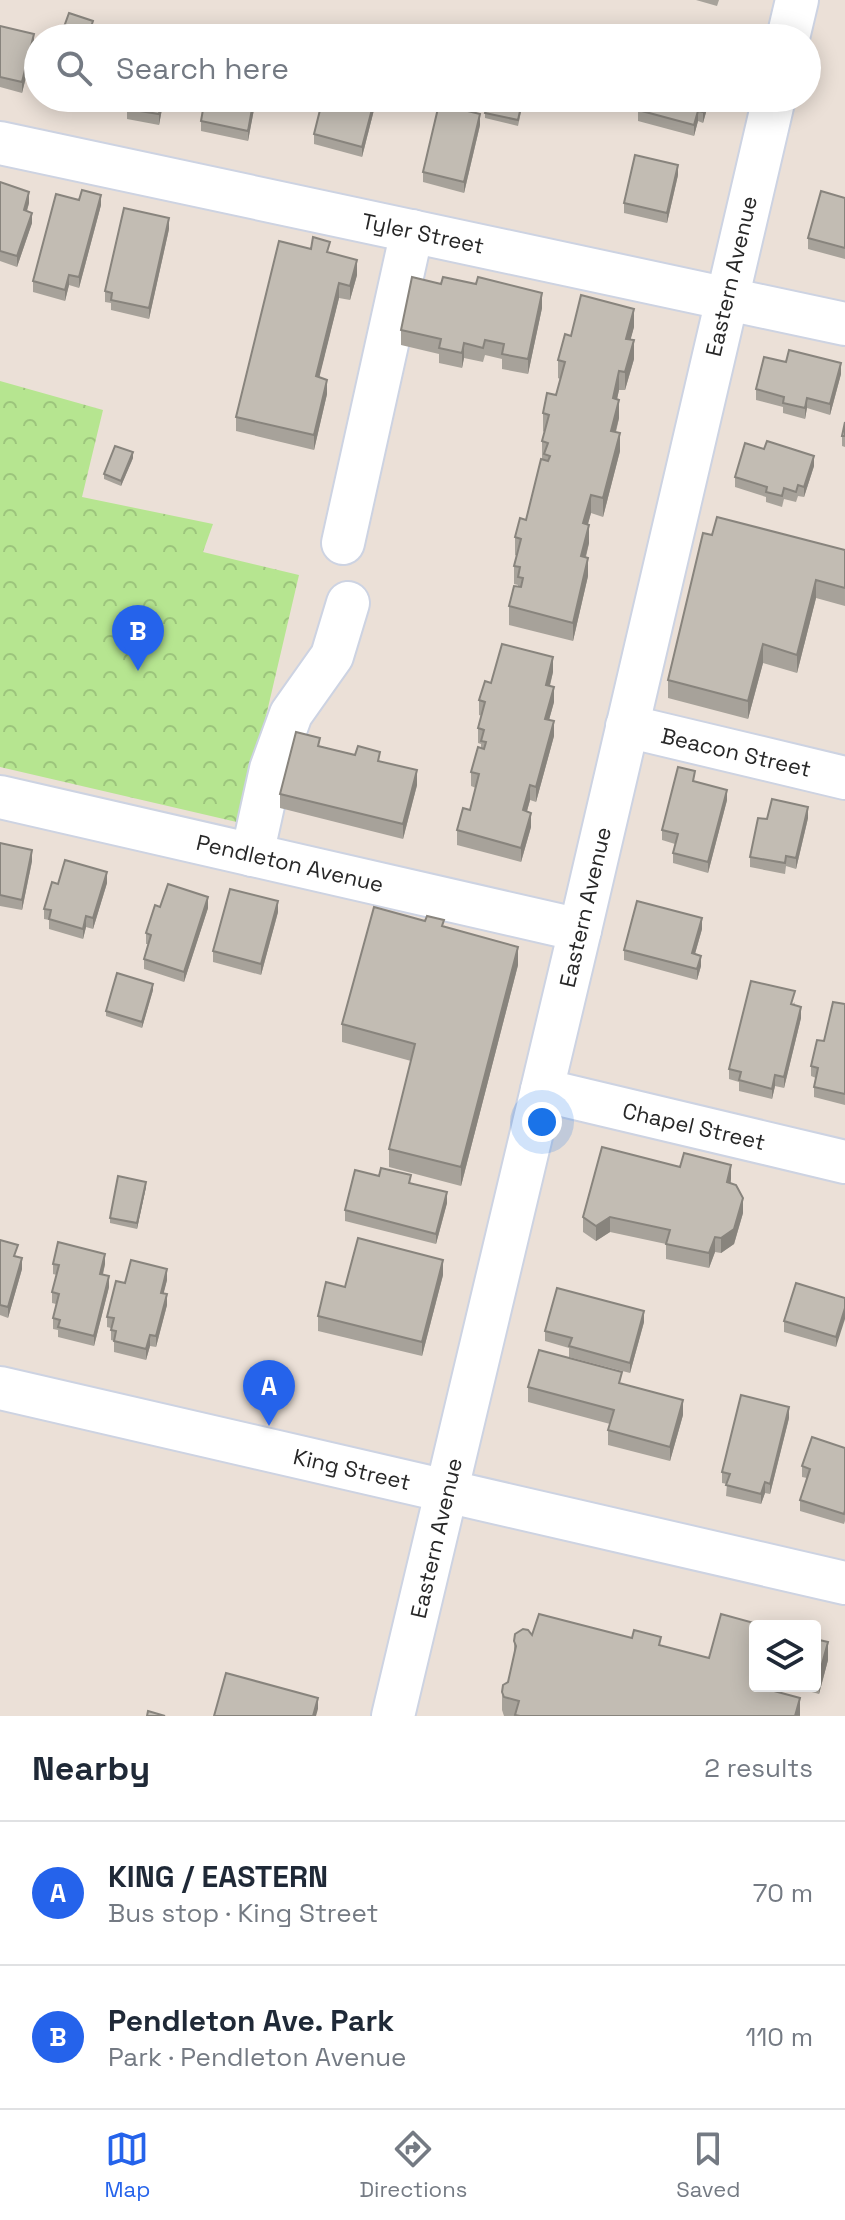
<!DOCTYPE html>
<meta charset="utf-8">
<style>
:root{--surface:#fff;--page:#f6f6f7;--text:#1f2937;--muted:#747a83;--line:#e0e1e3;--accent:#2563eb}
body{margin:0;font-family:"Space Grotesk",sans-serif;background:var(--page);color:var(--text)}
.controls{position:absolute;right:24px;bottom:24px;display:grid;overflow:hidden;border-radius:8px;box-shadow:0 4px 20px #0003}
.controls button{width:72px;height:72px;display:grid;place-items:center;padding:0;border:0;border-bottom:2px solid var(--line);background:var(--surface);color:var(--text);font:40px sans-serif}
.you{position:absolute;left:542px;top:1122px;width:28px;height:28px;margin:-20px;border:6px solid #fff;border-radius:50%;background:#1a73e8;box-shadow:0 0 0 12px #1a73e833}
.badge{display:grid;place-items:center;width:52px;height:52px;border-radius:50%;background:var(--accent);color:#fff;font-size:26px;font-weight:700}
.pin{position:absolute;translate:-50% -66px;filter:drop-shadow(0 2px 4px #0008)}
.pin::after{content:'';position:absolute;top:42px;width:28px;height:24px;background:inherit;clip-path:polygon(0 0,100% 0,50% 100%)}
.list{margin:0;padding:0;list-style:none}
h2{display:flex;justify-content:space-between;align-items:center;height:104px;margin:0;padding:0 32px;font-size:34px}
h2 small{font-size:26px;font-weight:400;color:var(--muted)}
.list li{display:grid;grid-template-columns:52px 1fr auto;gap:24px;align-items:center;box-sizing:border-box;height:144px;padding:0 32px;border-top:2px solid var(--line)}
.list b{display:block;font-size:30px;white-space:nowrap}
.list p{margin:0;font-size:26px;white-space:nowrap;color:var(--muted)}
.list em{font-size:26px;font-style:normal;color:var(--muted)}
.icon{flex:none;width:44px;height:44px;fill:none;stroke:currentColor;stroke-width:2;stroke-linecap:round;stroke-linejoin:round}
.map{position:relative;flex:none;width:845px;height:1716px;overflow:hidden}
.search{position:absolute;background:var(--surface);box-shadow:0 4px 20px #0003;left:24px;right:24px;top:24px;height:88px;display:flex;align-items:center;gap:20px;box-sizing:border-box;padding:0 28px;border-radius:44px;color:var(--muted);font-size:30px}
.sheet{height:392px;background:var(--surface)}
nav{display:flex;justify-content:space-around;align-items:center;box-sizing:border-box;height:112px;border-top:2px solid var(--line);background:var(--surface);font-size:22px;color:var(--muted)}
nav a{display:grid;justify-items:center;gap:4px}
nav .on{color:var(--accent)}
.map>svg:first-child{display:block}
.park{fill:url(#park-crowns)}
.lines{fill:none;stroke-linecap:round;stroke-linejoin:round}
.minor-casing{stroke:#cdd3e2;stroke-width:46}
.minor{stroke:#fff;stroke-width:42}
.wall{fill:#a7a29a}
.shaded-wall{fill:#88847d}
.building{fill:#c2bcb3;stroke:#88847d;stroke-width:2}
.labels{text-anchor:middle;stroke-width:7;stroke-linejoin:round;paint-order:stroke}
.street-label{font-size:22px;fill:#272727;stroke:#fff}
</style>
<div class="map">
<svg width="845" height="1716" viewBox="0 0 845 1716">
<defs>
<pattern id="park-crowns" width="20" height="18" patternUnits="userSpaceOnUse" patternTransform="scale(2)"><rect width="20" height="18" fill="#b6e590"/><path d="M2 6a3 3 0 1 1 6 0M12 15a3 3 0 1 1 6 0" fill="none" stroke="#9cc47c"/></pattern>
</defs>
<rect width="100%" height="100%" fill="#ebe0d7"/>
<path class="park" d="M0 381 103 410 82 497 213 524 203 552 299 575 241 823 0 767Z"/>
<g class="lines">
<g class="minor-casing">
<g id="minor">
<path d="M788 38 797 0"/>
<path d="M0 143 845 324"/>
<path d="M343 543 412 231"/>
<path d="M627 726 845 778"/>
<path d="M0 797 580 930"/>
<path d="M252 855 271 769 291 714 332 656 348 603"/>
<path d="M542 1090 845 1162"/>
<path d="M0 1388 845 1583"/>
<path d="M393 1716 580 930 774 98"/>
</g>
</g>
<use href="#minor" class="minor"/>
</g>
<g class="wall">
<path d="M696 0H719L717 6Z"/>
<path d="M0 26 34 45 22 93 0 87Z"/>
<path d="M59 98H92L91 107 59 101Z"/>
<path d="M122 98H164L159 125 127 119V108L122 107Z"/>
<path d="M205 98H266L265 106 255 104 248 141 201 131V121Z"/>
<path d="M323 98H377L362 157 314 144V134Z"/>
<path d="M524 98 518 126 485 118V113Z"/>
<path d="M641 98H710L703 123 698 121 694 136 638 121V110Z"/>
<path d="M480 125 464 193 423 182V172Z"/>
<path d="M678 175 667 223 624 213V203Z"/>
<path d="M0 182 29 203 27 211 32 223 17 267 0 261Z"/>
<path d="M845 198V259L808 249V238Z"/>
<path d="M79 200 101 205 79 288 69 285 65 301 33 292V281Z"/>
<path d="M169 229 149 319 111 310V303L105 302V291Z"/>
<path d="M330 253 357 275 350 300 339 298 319 377 327 394 314 450 236 431V417Z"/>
<path d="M542 308 528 374 502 369V359L485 355 483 362 464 358 462 368 439 363V354L401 345V330Z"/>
<path d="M634 327 630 340 634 359 625 390H619L617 399 619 418 616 432 620 451 603 517 591 513 588 524 589 543 586 557 588 576 573 641 509 625V606L518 587V585L514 584V566L517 556 515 555V537L526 520 542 459V441L544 432 543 431V413L556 395 560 379 558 378V360L571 336Z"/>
<path d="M841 374 830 415 807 408 805 419 783 413V407L756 400V389Z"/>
<path d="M845 422V447L842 446V436Z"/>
<path d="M133 458 121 486 104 479V474Z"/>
<path d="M814 466 804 497 798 496 796 502 784 499 782 507 766 502V497L735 487V477Z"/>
<path d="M712 535 845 550V606L816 598 797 673 763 663 748 719 668 698V680Z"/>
<path d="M553 672 550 686 554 702 549 720 554 736 536 802 530 800 527 811 531 827 521 862 457 845V830L470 810 476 788 471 786V772L481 748V744L478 743V728L482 716 479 715V700L491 683Z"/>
<path d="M320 746 380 761 417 785 403 839 280 808V794Z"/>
<path d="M695 781 727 800 708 873 673 863V853L675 844 662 840V830Z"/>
<path d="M808 818 796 869 786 866 785 874 750 867V857L767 819Z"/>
<path d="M0 843 32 861 22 910 0 906Z"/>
<path d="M107 883 93 929 86 927 83 939 49 929V920L44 919V909L58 884Z"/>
<path d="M208 908 184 982 144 969V959L148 944H146V933Z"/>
<path d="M278 912 261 975 213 962V951Z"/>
<path d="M444 927 518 965 461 1186 389 1167V1149L411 1061 342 1042V1024Z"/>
<path d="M702 929 695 954 701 966 697 980 624 960V950Z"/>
<path d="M153 990 142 1028 106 1016V1011Z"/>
<path d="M795 1002 794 1005 801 1018 784 1088 775 1086 772 1099 739 1091V1082L729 1079V1069Z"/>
<path d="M845 1004V1105L814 1097V1087L816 1078 811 1076V1066Z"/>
<path d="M680 1167 731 1179V1183L743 1213 734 1244 721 1253 715 1252 709 1268 666 1259V1244L610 1232 596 1241 583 1232V1217Z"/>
<path d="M411 1184 447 1203 436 1244 345 1221V1210Z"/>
<path d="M146 1187 137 1229 110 1223V1218Z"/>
<path d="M0 1240 17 1257 22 1269 8 1318 0 1315Z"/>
<path d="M53 1264H105L103 1275 109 1287 94 1346 58 1337V1330L53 1329V1318L56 1304 52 1303V1292L57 1275 53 1274Z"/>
<path d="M443 1275 422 1356 318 1331V1316L345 1287Z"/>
<path d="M167 1280 163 1294 167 1305 156 1347 150 1346 146 1360 114 1352V1341L111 1340V1328L107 1327V1317L125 1283Z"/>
<path d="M845 1298 836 1347 784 1332V1321Z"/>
<path d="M644 1322 630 1373 569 1357V1348L545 1341V1331Z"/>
<path d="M622 1384 683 1415 670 1461 608 1445V1430L610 1424 528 1402V1387Z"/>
<path d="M789 1418 770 1494 765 1493 761 1504 726 1496 727 1484 722 1483V1472Z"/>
<path d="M845 1448V1521L844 1524 800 1511V1500L807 1478 802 1477V1466Z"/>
<path d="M532 1635 661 1646 755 1686H777V1692L800 1716H504L502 1710V1692L508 1682 514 1658V1641Z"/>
<path d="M815 1639 828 1660 819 1694 790 1686H815Z"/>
</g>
<g class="shaded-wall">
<path d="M93 21V32L91 38H88Z"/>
<path d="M34 34V45L22 93V82Z"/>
<path d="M162 98H164L159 125V114Z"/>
<path d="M254 98 255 104 248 141V131Z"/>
<path d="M375 98H377L362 157V147Z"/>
<path d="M707 98H710L703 123V112Z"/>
<path d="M698 111V121L694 136V125Z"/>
<path d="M480 114V125L464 193V182Z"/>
<path d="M678 165V175L667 223V213Z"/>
<path d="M29 192V203L24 220V210Z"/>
<path d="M101 195V205L79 288V277Z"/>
<path d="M32 213V223L17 267V256Z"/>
<path d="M169 218V229L149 319V308Z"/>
<path d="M357 260V275L350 300V286Z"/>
<path d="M69 275V285L65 301V290Z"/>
<path d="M339 283V298L316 391V376Z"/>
<path d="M542 293V308L528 374V359Z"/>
<path d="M634 309V327L626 357V339Z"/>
<path d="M634 340V359L625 390V372Z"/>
<path d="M464 343V358L462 368V353Z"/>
<path d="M841 363V374L830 415V404Z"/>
<path d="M619 371V390L613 417V398Z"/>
<path d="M327 380V394L314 450V435Z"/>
<path d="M807 398V408L805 419V408Z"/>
<path d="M619 400V418L611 449V431Z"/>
<path d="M620 433V451L603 517V498Z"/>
<path d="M133 452V458L121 486V481Z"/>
<path d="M814 456V466L804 497V487Z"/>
<path d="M591 495V513L583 541V523Z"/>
<path d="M589 525V543L581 574V556Z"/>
<path d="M588 558V576L573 641V623Z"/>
<path d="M816 580V598L797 673V655Z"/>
<path d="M763 644V663L748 719V701Z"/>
<path d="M553 657V672L546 700V685Z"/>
<path d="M554 687V702L545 734V719Z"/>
<path d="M554 721V736L536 802V787Z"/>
<path d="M417 770V785L403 839V824Z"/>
<path d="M530 785V800L523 825V810Z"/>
<path d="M727 790V800L708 873V862Z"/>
<path d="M808 807V818L796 869V858Z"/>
<path d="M531 813V827L521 862V848Z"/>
<path d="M32 850V861L22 910V900Z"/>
<path d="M107 872V883L93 929V918Z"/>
<path d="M208 897V908L184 982V972Z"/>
<path d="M278 901V912L261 975V964Z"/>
<path d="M86 916V927L83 939V929Z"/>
<path d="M702 918V929L692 964V953Z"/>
<path d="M518 947V965L461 1186V1167Z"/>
<path d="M701 956V966L697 980V969Z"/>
<path d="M153 984V990L142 1028V1022Z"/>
<path d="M801 1007V1018L784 1088V1077Z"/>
<path d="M775 1075V1086L772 1099V1089Z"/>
<path d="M731 1165V1179L727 1197V1182Z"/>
<path d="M146 1182V1187L137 1229V1223Z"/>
<path d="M447 1192V1203L436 1244V1234Z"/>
<path d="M743 1198V1213L734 1244 721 1253V1238Z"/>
<path d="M610 1217V1232L596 1241V1226Z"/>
<path d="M715 1237V1252L709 1268V1253Z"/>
<path d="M105 1254V1264L100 1285V1274Z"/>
<path d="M22 1258V1269L8 1318V1307Z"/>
<path d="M443 1260V1275L422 1356V1342Z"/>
<path d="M167 1269V1280L161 1304V1293Z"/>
<path d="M109 1276V1287L94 1346V1336Z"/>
<path d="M167 1294V1305L156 1347V1336Z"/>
<path d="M845 1308V1319L836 1347V1337Z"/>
<path d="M644 1311V1322L630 1373V1363Z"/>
<path d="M150 1335V1346L146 1360V1349Z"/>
<path d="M683 1400V1415L670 1461V1447Z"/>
<path d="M789 1407V1418L770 1494V1484Z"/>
<path d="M765 1482V1493L761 1504V1494Z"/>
<path d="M828 1642V1660L819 1694V1675Z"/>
<path d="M318 1698V1709L316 1716H313Z"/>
<path d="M800 1698V1716H795Z"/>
</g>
<g class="building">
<path d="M69 13 93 21 88 36 93 38H60Z"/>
<path d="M0 26 34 34 22 82 0 77Z"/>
<path d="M128 98H162L159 114 127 109Z"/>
<path d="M205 98H254L248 131 201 121Z"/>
<path d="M323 98H375L362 147 314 134Z"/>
<path d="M489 98H523L518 120 485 113Z"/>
<path d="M641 98H707L703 112 698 111 694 125 638 110Z"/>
<path d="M439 104 480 114 464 182 423 172Z"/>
<path d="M635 155 678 165 667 213 624 203Z"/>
<path d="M0 182 29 192 24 210 32 213 17 256 0 251Z"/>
<path d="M82 190 101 195 79 277 69 275 65 290 33 281 56 194 79 200Z"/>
<path d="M821 191 845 198V248L808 238Z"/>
<path d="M124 208 169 218 149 308 111 300 112 293 105 291Z"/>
<path d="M313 237 330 242 327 252 357 260 350 286 339 283 316 376 327 380 314 435 236 417 279 241 311 249Z"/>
<path d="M412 277 441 284 443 277 476 284 478 277 542 293 528 359 502 354 504 344 485 340 483 348 464 343 462 353 439 348 441 339 401 330Z"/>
<path d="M581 295 634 309 626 339 634 340 625 372 619 371 613 398 619 400 611 431 620 433 603 498 591 495 583 523 589 525 581 556 588 558 573 623 509 606 514 586 521 587 523 578 518 577 520 567 514 566 521 539 515 537 520 518 526 520 541 459 548 461 550 456 544 454 548 443 542 441 549 415 543 413 547 393 556 395 565 362 558 360 565 334 571 336Z"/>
<path d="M789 350 841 363 830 404 807 398 805 408 783 403 784 397 756 389 764 357 786 362Z"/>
<path d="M845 422V436H842Z"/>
<path d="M767 441 814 456 804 487 798 485 796 492 784 488 782 496 766 492 767 487 735 477 745 443 764 449Z"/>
<path d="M115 446 133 452 121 481 104 474Z"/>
<path d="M717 517 845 550V588L816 580 797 655 763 644 748 701 668 680 703 533 712 535Z"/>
<path d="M502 644 553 657 546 685 554 687 545 719 554 721 536 787 530 785 523 810 531 813 521 848 457 830 463 808 470 810 479 774 471 772 478 747 484 749 486 742 481 741 484 730 478 728 485 702 479 700 485 681 491 683Z"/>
<path d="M296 732 320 738 318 746 355 755 358 746 380 752 378 761 417 770 403 824 280 794Z"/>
<path d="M678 767 695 771 693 781 727 790 708 862 673 853 678 834 662 830Z"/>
<path d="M772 799 808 807 796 858 786 856 785 863 750 857 758 818 767 819Z"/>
<path d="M0 843 32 850 22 900 0 895Z"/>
<path d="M65 860 107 872 93 918 86 916 83 929 49 919 51 910 44 909 52 882 58 884Z"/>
<path d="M168 884 208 897 184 972 144 959 151 935 146 933 155 905 160 907Z"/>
<path d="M230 889 278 901 261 964 213 951Z"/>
<path d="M637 901 702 918 692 953 701 956 697 969 624 950Z"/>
<path d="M374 907 425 921 427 916 444 920 442 926 518 947 461 1167 389 1149 415 1044 342 1024Z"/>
<path d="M117 973 153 984 142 1022 106 1011Z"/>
<path d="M751 981 795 991 791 1004 801 1007 784 1077 775 1075 772 1089 739 1080 741 1072 729 1069Z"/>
<path d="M833 1002 845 1004V1094L814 1087 818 1068 811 1066 817 1040 824 1041Z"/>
<path d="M602 1147 680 1167 684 1153 731 1165 727 1182 736 1185 743 1198 734 1229 721 1238 715 1237 709 1253 666 1244 670 1230 610 1217 596 1226 583 1217Z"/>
<path d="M381 1168 411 1175 409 1183 447 1192 436 1234 345 1210 355 1170 379 1176Z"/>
<path d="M118 1176 146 1182 137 1223 110 1218Z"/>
<path d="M358 1238 443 1260 422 1342 318 1316 326 1282 345 1287Z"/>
<path d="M0 1240 18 1245 14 1256 22 1258 8 1307 0 1305Z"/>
<path d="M58 1242 105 1254 100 1274 109 1276 94 1336 58 1327 60 1320 53 1318 59 1294 52 1292 59 1265 53 1264Z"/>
<path d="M131 1260 167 1269 161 1293 167 1294 156 1336 150 1335 146 1349 114 1341 116 1331 111 1330 114 1318 107 1317 116 1281 125 1283Z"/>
<path d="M796 1283 845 1298V1308L836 1337 784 1321Z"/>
<path d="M557 1288 644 1311 630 1363 569 1346 572 1338 545 1331Z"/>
<path d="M539 1350 622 1372 619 1383 683 1400 670 1447 608 1430 614 1410 528 1387Z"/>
<path d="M741 1395 789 1407 770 1484 765 1482 761 1494 726 1485 730 1474 722 1472Z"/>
<path d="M812 1437 845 1448V1510L844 1514 800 1500 810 1469 802 1466Z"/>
<path d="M539 1614 632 1638 634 1630 661 1637 659 1645 709 1658 721 1614 765 1626H755V1686H775L774 1691 800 1698 795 1716H520L515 1715 519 1701 504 1697 502 1692 503 1685 508 1682 516 1646 514 1641 515 1634 523 1629 528 1630 532 1635Z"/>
<path d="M815 1639 828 1642 819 1675 815 1674Z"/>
<path d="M226 1673 318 1698 313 1716H214Z"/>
<path d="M148 1711 165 1716H147Z"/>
</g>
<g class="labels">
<g class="street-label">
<text transform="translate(423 233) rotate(12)" y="8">Tyler Street</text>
<text transform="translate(731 276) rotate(-77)" y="8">Eastern Avenue</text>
<text transform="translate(736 752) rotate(13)" y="8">Beacon Street</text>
<text transform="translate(290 863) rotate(13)" y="8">Pendleton Avenue</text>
<text transform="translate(585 907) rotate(-77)" y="8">Eastern Avenue</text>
<text transform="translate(694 1126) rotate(13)" y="8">Chapel Street</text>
<text transform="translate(352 1469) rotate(13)" y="8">King Street</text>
<text transform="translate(436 1538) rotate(-77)" y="8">Eastern Avenue</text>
</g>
</g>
</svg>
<div class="controls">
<button><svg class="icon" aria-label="layers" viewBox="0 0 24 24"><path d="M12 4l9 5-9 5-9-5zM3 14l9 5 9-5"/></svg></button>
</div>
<div class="you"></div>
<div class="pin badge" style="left:269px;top:1426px">A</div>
<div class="pin badge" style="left:138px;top:671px">B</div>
<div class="search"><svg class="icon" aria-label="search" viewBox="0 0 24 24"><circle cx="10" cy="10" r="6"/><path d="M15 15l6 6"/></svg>Search here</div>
</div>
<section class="sheet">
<h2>Nearby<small>2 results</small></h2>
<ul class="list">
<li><span class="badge">A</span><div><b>KING / EASTERN</b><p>Bus stop · King Street</p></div><em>70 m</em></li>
<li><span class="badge">B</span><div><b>Pendleton Ave. Park</b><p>Park · Pendleton Avenue</p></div><em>110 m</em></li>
</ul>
</section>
<nav>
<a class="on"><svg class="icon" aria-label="map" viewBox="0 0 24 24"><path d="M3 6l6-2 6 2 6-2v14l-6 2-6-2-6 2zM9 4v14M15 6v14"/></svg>Map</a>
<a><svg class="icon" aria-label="directions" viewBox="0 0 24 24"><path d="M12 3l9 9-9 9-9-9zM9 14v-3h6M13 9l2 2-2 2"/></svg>Directions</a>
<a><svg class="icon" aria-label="saved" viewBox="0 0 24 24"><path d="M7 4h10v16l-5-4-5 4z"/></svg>Saved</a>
</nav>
